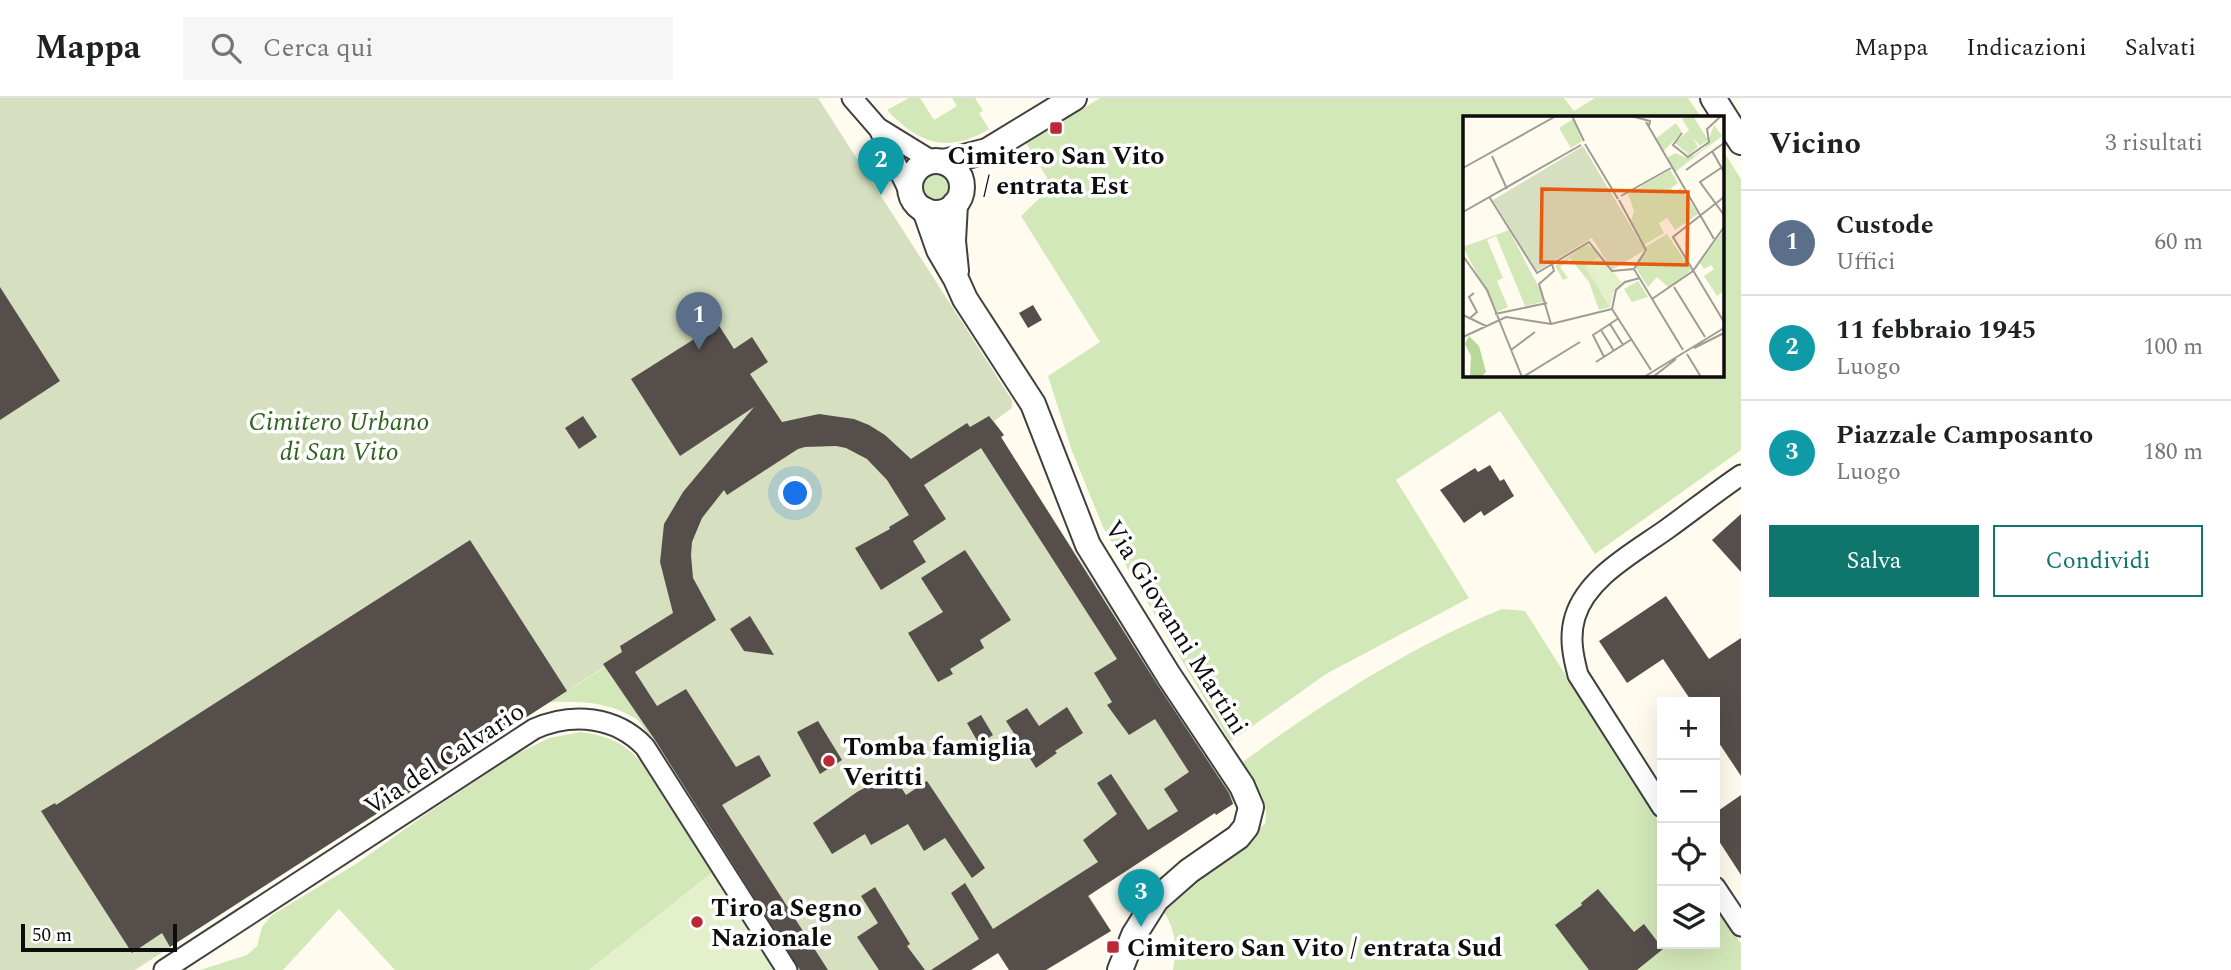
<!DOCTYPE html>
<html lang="it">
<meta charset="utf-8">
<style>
:root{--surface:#fff;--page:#f6f6f6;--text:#202124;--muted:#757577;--line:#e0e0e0;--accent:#0f766e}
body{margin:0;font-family:Spectral,serif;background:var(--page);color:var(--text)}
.controls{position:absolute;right:21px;bottom:21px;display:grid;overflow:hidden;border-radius:0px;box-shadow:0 7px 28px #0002}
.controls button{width:63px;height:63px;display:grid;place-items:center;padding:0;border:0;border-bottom:2px solid var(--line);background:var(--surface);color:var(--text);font:35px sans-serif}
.scale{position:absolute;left:21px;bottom:18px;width:156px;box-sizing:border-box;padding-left:7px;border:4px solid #0d0d0d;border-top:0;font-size:19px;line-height:24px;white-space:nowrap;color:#0d0d0d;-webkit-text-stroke:5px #fff;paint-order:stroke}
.you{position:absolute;left:796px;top:396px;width:24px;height:24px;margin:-18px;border:5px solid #fff;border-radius:50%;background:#1a73e8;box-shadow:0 0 0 10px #1a73e833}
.badge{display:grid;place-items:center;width:46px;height:46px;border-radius:50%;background:var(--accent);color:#fff;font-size:23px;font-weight:700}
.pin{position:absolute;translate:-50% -58px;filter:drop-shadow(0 2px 4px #0008)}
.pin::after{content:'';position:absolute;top:37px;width:24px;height:21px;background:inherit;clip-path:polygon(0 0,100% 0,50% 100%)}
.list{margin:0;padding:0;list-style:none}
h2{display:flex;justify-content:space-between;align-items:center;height:91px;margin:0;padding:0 28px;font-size:30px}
h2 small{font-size:23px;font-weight:400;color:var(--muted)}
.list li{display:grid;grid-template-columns:46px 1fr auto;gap:21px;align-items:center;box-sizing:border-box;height:105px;padding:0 28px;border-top:2px solid var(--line)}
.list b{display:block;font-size:26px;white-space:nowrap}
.list p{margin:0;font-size:23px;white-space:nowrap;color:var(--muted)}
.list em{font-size:23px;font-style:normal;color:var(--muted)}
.actions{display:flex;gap:14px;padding:21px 28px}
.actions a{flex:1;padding:16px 0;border:2px solid var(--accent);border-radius:0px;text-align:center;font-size:24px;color:var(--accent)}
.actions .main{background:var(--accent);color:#fff}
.icon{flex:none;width:38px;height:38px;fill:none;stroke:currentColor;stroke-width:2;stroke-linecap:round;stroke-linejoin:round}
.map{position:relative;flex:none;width:1741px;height:872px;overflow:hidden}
header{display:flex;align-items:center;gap:42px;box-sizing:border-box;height:98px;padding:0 35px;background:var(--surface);border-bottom:2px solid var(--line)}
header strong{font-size:33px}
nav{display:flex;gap:38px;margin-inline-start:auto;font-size:24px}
.search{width:490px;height:63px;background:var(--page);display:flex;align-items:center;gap:18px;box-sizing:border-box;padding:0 24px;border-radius:0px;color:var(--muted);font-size:26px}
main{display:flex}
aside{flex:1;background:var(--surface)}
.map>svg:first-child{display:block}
.green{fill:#d3e8b9}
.cemetery{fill:#d6e0c0}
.pitch{fill:#e4efcb}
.building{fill:#564e4a}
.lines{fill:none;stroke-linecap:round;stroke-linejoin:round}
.minor-casing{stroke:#404040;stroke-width:23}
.tertiary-casing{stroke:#404040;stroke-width:28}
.minor{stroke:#fff;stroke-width:19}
.tertiary{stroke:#fff;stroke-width:24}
.poi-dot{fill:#ba2935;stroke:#fff;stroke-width:2.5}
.labels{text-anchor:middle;stroke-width:7;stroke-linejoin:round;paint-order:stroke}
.poi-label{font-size:26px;font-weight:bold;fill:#0d0d0d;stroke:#fff;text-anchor:start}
.park-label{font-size:26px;font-style:italic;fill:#30631f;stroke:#fff}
.street-label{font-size:26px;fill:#0d0d0d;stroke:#fff}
.inset-road{fill:none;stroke:#9e9c94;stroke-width:2}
.view{fill:#e8590c;fill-opacity:0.15;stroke:#e8590c;stroke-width:3.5}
.inset-edge{fill:none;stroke:#0d0d0d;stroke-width:3.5}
</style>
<header>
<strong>Mappa</strong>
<div class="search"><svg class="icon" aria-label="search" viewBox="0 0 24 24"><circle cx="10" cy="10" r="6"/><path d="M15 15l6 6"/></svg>Cerca qui</div>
<nav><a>Mappa</a><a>Indicazioni</a><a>Salvati</a></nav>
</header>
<main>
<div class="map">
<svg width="1741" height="872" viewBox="0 0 1741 872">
<rect width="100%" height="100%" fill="#fffbee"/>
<g class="green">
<path d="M909 0H920L934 22 957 8 952 0H975L983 13 979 15 989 31C948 56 919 46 887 12Z"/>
<path d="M1100 0H1564L1574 13 1595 0H1688L1701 19H1464V276H1722V51L1741 81V352L1595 456 1500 313 1396 382 1469 500 1326 576 1230 644 1103 429 1072 353 1048 278 1100 244 1021 118 1052 88 1026 45Z"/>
<circle cx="935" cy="89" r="15"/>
<path d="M1502 511 1525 513 1662 729V846H1715V807L1741 845V872H1173C1178 846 1175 829 1160 808L1265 726C1270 701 1255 685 1240 666 1318 608 1411 548 1502 511Z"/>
<path d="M605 569 614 585 616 584 642 625C613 604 585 603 550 604Z"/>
<path d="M581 634C607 638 624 644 641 664L712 775 589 872H395L339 811 283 872H200L247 857 257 848 262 829 272 817 356 766 429 714 515 657 549 640Z"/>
</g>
<path class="cemetery" d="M0 0H818L1012 302V310L994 323 1004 337 1001 340 1236 704 1216 717 1214 715 1089 797 1111 833 1046 872H1009L998 855 971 872H800L604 569 135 872H0Z"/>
<path class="pitch" d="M712 775 775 872H589Z"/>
<g class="building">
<path d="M0 189 60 283 0 322Z"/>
<path d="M1033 207 1042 222 1028 230 1019 215Z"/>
<path d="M718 226 734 251 752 239 768 264 750 276 782 324 819 316 854 321 869 327 885 337 911 361 967 325 970 329 989 318 1004 337 1001 339 1157 586 1229 695 1233 706 1216 717 1215 715 1088 798 1111 833 1046 872H1009L998 855 971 872H931L979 841 951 795 965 785 993 831 1098 764 1083 742 1117 716 1097 685 1111 676 1148 732 1178 713 1164 691 1189 674 1155 621 1129 637 1107 607 1112 604 1094 575 1117 561 981 350 924 387 946 421 913 443 926 464 881 492 855 450 890 431 889 429 909 417 887 382 867 361 846 350 836 348 805 349 798 351 727 397 724 392 702 420 692 444 691 457 693 480 716 522 635 574 657 608 686 591 736 669 759 657 771 678 722 707 828 872H800L655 642 603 566 622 554 620 548 673 515 660 464 664 426 683 394 754 309 680 358 631 281Z"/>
<path d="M583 318 597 339 579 351 565 330Z"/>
<path d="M1490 367 1500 383 1504 381 1514 398 1484 418 1481 413 1464 425 1440 392 1475 370 1478 374Z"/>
<path d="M1741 416V474L1712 442Z"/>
<path d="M470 442 567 593 170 849 162 835 132 855 41 713 55 705 56 707Z"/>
<path d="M965 452 1011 522 980 542 984 550 950 571 953 576 938 584 908 535 943 514 921 480Z"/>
<path d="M1666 498 1709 561 1741 540V678L1715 639V604H1692L1663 561 1627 585 1599 543Z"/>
<path d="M750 518 774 557 744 553 730 531Z"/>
<path d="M1067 609 1083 635 1055 653 1057 655 1036 670 1006 623 1027 610 1039 628Z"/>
<path d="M981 617 993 637 979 646 967 625Z"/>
<path d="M818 623 842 662 820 676 797 634Z"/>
<path d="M892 675 906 697 927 683 985 770 972 780 945 740 924 753 908 726 871 747 865 736 832 756 813 725 857 694Z"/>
<path d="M1741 697V777L1715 737V715Z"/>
<path d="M875 789 910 846 907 848 925 872H879L857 839 878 825 861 798Z"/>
<path d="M1598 791 1634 834 1644 826 1663 851 1637 872H1589L1555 827 1582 807 1581 805Z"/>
</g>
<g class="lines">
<g class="minor-casing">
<g id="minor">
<path d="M852 0 879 31 911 97"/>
<path d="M880 31 932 63"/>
<path d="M1662 709 1578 577C1573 558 1569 539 1575 519 1587 479 1635 454 1667 431 1692 413 1716 394 1741 377"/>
<path d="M1715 789 1741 828"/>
<path d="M164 872 534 631C572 614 616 618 645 649L787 872"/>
</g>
</g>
<g class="tertiary-casing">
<g id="tertiary">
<path d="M1713 0 1741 44"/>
<circle cx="936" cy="89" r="26"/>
<path d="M944 64 987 53 1074 0"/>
<path d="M955 106 953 143 956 173"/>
<path d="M925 112 939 152 956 181 965 201 1033 306 1088 447 1169 578 1242 688 1251 709 1246 729 1238 739 1189 773 1156 802 1134 837 1120 872"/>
</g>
</g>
<use href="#minor" class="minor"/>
<use href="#tertiary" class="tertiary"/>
</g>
<g class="poi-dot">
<rect x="1049" y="23" width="14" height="14" rx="3.5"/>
<circle cx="829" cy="663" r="7"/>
<circle cx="697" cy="824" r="7"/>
<rect x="1106" y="842" width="14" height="14" rx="3.5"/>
</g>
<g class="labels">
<g class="poi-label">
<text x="1056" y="66" text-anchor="middle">Cimitero San Vito<tspan x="1056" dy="30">/ entrata Est</tspan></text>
<text x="843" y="657">Tomba famiglia<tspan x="843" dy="30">Veritti</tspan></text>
<text x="711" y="818">Tiro a Segno<tspan x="711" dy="30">Nazionale</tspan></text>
<text x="1127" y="858">Cimitero San Vito / entrata Sud</text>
</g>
<g class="park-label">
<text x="339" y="332">Cimitero Urbano<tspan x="339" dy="30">di San Vito</tspan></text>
</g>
<g class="street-label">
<text transform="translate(1177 529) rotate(58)" y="9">Via Giovanni Martini</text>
<text transform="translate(444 660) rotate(-33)" y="9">Via del Calvario</text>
</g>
</g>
<g transform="translate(1463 18)">
<rect width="261" height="261" fill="#fffbee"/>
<path d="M224 0H230L245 24 237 30 230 22 235 31 226 39 212 27 226 14 219 3ZM110 3 119 25 108 32 96 12ZM213 7 219 16 200 36 192 23ZM251 9 259 20 212 56 204 42 212 37 222 41 232 39 243 31ZM207 54 215 67 208 72 211 76 218 72 235 98 212 114 204 102 196 107 201 117 181 129 168 104 171 95 165 78ZM46 114 83 185 62 190 33 120 24 124 40 162 34 165 45 191 34 196 0 131ZM261 114V175L254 180 241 160 251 153 248 149 241 153 237 147ZM204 118 228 154 206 172 194 161 185 171 173 152 175 143 184 136 182 131ZM124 128 138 139 123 151 147 191 136 194 126 166 107 142 97 151 105 162 100 164 92 150ZM175 165 185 181 169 186 161 173Z" fill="#d3e8b9"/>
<path d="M6 220 16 230 23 256 18 261H7L8 240 2 228Z" fill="#b7d899"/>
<path d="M120 30 182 134 149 154 129 122 74 155 30 84Z" fill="#d6e0c0"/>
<path d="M138 139 159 167 150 177 147 191 122 151Z" fill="#e4efcb"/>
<path class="inset-road" d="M109 0 121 25M168 0 187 5 186 10M183 6 251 123M219 17 210 29 225 41 246 26 244 13 257 1M122 28 155 83M249 35 261 56M29 40 44 73M261 50 237 66 261 99M0 52 93 0M223 54 261 27M158 80 208 52M261 81 210 121 261 206M27 82 74 157 126 126 149 155 171 153M156 84 183 134 171 153M0 96 118 29M0 140 24 174 59 261M171 153 220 234M211 171 242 221M189 183 230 155 261 111M149 193 188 254M149 193 153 174 162 166 177 162M32 198 84 187M0 199 23 210M7 202 14 196 6 181 11 177M88 208 76 168 91 155 89 148M147 208 160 229M138 214 151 235M0 221 43 201 88 208 149 193M231 232 261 217M48 234 72 216M224 238 238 261M141 241 130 219 156 202M133 246 169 223M60 261 117 226M181 261 261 212M190 261 213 243"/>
<path class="view" d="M79 73 225 76 224 149 78 146Z"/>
<rect width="261" height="261" class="inset-edge"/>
</g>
</svg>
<div class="controls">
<button>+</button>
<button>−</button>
<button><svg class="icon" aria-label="locate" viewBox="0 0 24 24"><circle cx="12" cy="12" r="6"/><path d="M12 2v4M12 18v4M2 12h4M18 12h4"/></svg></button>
<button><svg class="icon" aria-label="layers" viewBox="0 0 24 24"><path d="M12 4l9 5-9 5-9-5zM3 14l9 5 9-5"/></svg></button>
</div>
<div class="scale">50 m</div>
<div class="you"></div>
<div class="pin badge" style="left:699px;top:252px;background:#5c6f8a">1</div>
<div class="pin badge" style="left:881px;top:97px;background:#0f9aa8">2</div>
<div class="pin badge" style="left:1141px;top:829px;background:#0f9aa8">3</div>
</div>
<aside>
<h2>Vicino<small>3 risultati</small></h2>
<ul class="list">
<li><span class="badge" style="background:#5c6f8a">1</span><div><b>Custode</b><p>Uffici</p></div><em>60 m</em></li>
<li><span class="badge" style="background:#0f9aa8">2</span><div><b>11 febbraio 1945</b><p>Luogo</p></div><em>100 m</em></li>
<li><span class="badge" style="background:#0f9aa8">3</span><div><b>Piazzale Camposanto</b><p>Luogo</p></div><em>180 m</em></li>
</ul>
<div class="actions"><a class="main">Salva</a><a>Condividi</a></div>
</aside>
</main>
